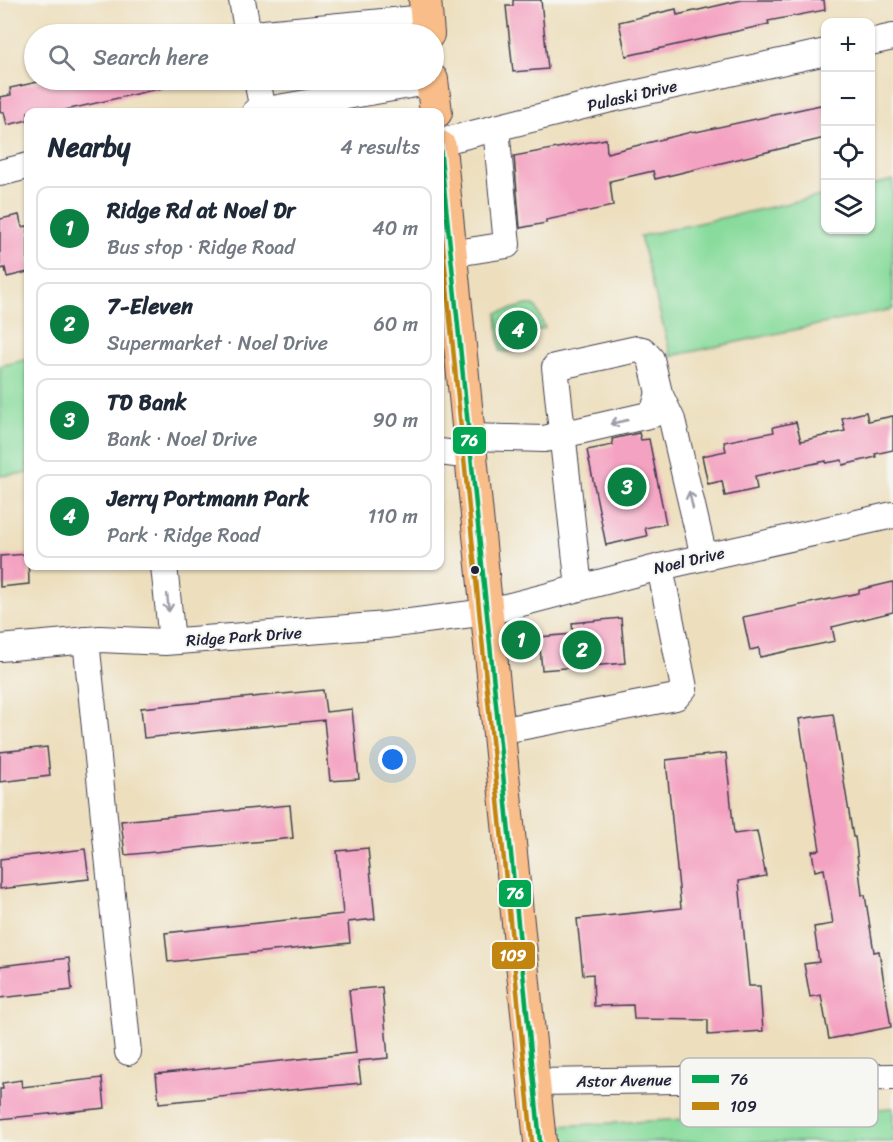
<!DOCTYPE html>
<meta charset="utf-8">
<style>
:root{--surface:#fff;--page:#f2f2f3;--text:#1f2937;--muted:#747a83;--line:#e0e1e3;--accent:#0b8043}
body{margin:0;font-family:Sriracha,sans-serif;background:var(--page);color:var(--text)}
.controls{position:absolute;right:18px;top:18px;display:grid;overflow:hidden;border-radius:12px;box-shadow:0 2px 4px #0004}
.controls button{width:54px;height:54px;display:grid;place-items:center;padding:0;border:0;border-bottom:2px solid var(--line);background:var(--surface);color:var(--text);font:30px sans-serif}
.you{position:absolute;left:393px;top:760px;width:21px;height:21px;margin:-15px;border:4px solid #fff;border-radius:50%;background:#1a73e8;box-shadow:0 0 0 9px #1a73e833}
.badge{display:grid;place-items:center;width:39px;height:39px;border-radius:50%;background:var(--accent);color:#fff;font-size:20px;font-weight:700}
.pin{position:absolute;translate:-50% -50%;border:3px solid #fff;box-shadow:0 2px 6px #0006}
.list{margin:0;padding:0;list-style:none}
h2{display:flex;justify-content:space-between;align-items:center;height:78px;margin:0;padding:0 24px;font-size:26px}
h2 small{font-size:20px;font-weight:400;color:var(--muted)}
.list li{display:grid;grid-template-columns:39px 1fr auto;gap:18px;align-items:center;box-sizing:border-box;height:84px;margin:0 12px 12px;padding:0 12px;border:2px solid var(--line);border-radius:12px}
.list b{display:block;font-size:22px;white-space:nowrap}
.list p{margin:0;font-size:20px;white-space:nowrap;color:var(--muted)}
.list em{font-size:20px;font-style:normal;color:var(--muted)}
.icon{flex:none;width:33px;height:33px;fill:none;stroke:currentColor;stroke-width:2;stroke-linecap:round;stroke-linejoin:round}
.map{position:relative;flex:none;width:893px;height:1142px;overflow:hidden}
.search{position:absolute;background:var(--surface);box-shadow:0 2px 4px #0004;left:24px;top:24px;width:420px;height:66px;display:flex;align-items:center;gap:15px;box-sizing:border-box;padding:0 21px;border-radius:33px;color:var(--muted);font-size:22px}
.panel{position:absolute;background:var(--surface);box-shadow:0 2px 4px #0004;left:24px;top:108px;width:420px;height:462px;border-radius:12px}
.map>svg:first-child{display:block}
.green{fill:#89db9c;stroke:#567e6c;stroke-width:1.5}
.building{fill:#f4a2c1}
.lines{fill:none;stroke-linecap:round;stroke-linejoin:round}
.minor-casing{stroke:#403e4f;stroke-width:28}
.major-casing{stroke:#403e4f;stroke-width:34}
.minor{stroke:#fff;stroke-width:26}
.major{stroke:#f8bd89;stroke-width:32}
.bus-1-casing{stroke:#f6f6f2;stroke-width:9}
.bus-2-casing{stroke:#f6f6f2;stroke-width:9}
.bus-1{stroke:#00a651;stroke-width:4.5}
.bus-2{stroke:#c2850f;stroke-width:4.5}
.oneway{stroke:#9c9ca7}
.bus-dot{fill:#22223b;stroke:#f6f6f2;stroke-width:2}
.labels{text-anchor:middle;stroke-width:4.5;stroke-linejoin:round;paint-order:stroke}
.street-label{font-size:16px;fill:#22223b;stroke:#f6f6f2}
.key{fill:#f6f6f2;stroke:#b6b6bb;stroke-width:1.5}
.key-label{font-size:16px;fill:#22223b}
.line-badge{stroke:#f6f6f2;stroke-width:2}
.badge-label{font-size:16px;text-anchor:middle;font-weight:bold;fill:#fff}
</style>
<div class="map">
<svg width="893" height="1142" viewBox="0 0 893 1142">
<rect width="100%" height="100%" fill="#f6f6f2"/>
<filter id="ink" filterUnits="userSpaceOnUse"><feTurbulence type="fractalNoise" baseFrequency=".0167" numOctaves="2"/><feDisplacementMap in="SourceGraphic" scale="12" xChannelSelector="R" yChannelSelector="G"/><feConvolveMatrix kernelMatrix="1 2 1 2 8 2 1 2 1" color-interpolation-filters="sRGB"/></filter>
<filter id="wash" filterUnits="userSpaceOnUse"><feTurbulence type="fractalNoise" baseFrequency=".008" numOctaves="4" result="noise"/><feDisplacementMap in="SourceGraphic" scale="24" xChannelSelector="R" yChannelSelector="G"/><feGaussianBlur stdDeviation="1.35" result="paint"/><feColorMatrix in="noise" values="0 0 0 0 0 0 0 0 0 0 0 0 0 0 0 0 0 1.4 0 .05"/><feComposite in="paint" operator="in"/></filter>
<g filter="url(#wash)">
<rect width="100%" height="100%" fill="#eddfbe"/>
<g class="green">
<path d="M893 180V309L671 356 640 236 825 195 826 230H870L871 185Z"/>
<path d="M527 305H534L536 307 545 328 530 332 532 350 511 352 500 351 497 313Z"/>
<path d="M28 359V473L0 476V366Z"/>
<path d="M893 1108V1142H540L539 1127Z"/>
</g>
<g id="blocks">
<g class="building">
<path d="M513 0H541L548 69 513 72 506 6H513Z"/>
<path d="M742 0H824L825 10 768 21 769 24 626 56 619 22 676 9 677 15Z"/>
<path d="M47 80H161L162 88 57 112H28V120L7 125 4 112H0V97L11 95 10 88Z"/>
<path d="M825 104V138L655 179 653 171 610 181 613 206 546 220V223L520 228 514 156 606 139 607 153 695 131 696 132Z"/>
<path d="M19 215 22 227 28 226V272L7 277 5 268 0 269V219Z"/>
<path d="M866 412 868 421 893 416V450L875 454 876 457 843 465 842 460 826 463V461L755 476 757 489 725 496 722 481 708 484 702 456 726 451 724 442 774 432 773 427 796 422 801 441 845 431 842 418Z"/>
<path d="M639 433 641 440 649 439 666 524 645 528 647 536 606 545 587 450 613 445 612 439Z"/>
<path d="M28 554 29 584 0 587V556Z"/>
<path d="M893 582V612L832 627 835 641 760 657 759 648 750 650 743 617 859 593V590Z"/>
<path d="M621 618 625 663 542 670 539 637 573 634 572 623Z"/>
<path d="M323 690 326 712 352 709 359 779 330 781 324 720 144 738 141 708Z"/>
<path d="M833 714 853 837H855L862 895H865L874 952 879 951 891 1027 829 1039 821 995 810 997 804 964 819 962 814 927 833 924 824 869 815 871 812 851 820 850 799 719Z"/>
<path d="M47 747 50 776 0 782V752Z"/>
<path d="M726 753 734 834 757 831 766 876 739 881 749 986H760L763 1031 708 1035V1020L634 1019 633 1005 594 1006 593 974 583 975 577 919 681 908 666 760Z"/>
<path d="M290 805 293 838 125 855 121 821Z"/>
<path d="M368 848 375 919 348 922 350 943 168 962 165 933 343 914 337 851Z"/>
<path d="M85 849 89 879 0 889V859Z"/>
<path d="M69 958 72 990 0 998V966Z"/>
<path d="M382 987 388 1058 358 1061 361 1083 159 1103 156 1074 356 1053 349 990Z"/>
<path d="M102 1078 105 1108 0 1119V1089H3L2 1083 21 1080 22 1087Z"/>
</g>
</g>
</g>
<g filter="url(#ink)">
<use href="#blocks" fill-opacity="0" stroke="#403e4f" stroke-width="1.5"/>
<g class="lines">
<g class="minor-casing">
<g id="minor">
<path d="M242 0 248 34"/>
<path d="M253 34 426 18"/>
<path d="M870 42 893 37"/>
<path d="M257 80 263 110"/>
<path d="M255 112 433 81"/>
<path d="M440 142 611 99 826 52"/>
<path d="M0 173 28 166"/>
<path d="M450 254 507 245 496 128"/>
<path d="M469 437 544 439 653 414 659 393"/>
<path d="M440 452 471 456"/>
<path d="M164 566 172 641"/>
<path d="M579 588 555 367 637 349 643 350 651 359 659 393 672 420 704 557"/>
<path d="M86 640 128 1052"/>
<path d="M0 648 100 639 165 642 387 625 487 612 660 567 893 515"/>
<path d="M499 731 676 697 684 688 660 567"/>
<path d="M534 1082 893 1077"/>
</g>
</g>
<g class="major-casing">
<g id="major">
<path d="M425 0 428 34"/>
<path d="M432 80 436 112"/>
<path d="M440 147 540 1142"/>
</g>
</g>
<use href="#minor" class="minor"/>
<use href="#major" class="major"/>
<g class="bus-1-casing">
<path id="bus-1" d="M440 147 540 1142"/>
</g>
<g class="bus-2-casing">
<path id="bus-2" d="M440 217 532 1142"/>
</g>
<use href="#bus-1" class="bus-1"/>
<use href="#bus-2" class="bus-2"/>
</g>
<defs><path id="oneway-shaft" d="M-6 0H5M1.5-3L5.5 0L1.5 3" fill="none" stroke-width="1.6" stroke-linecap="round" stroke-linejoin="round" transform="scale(1.5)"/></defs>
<g class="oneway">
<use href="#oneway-shaft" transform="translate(619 422) rotate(167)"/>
<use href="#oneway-shaft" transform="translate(691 500) rotate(-103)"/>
<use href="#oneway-shaft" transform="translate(168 603) rotate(84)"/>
</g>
</g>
<circle class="bus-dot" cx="475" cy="570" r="5"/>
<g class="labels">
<g class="street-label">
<text transform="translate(632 95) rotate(-13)" y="6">Pulaski Drive</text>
<text transform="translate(689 560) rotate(-13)" y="6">Noel Drive</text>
<text transform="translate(244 636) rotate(-4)" y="6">Ridge Park Drive</text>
<text transform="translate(624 1080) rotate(-1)" y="6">Astor Avenue</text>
</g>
</g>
<rect x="680" y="1058" width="198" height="69" rx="9" class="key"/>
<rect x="692" y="1075" width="27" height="8" fill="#00a651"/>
<rect x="692" y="1102" width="27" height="8" fill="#c2850f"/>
<g class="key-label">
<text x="730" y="1085">76</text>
<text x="730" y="1112">109</text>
</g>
<g class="line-badge">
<rect x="452" y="426" width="35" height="29" rx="6" fill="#00a651"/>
<rect x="498" y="879" width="34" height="29" rx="6" fill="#00a651"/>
<rect x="491" y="941" width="45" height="29" rx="6" fill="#c2850f"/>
</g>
<g class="badge-label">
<text x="469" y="446">76</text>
<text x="515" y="899">76</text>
<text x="513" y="961">109</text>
</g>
</svg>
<div class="controls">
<button>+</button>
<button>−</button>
<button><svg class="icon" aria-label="locate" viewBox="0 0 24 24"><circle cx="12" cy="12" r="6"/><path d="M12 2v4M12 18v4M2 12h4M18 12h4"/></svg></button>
<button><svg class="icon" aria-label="layers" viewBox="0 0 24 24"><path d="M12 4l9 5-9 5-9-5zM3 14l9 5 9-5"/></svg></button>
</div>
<div class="you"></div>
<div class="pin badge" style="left:521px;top:640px">1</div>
<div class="pin badge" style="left:582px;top:650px">2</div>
<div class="pin badge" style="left:627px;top:487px">3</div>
<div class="pin badge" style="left:518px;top:330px">4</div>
<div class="search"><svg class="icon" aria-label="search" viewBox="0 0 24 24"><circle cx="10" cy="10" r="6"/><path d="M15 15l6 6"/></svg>Search here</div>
<section class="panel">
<h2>Nearby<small>4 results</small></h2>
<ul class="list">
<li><span class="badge">1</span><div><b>Ridge Rd at Noel Dr</b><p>Bus stop · Ridge Road</p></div><em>40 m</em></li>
<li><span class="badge">2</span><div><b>7-Eleven</b><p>Supermarket · Noel Drive</p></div><em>60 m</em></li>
<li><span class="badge">3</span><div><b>TD Bank</b><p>Bank · Noel Drive</p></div><em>90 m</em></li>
<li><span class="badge">4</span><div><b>Jerry Portmann Park</b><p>Park · Ridge Road</p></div><em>110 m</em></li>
</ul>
</section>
</div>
